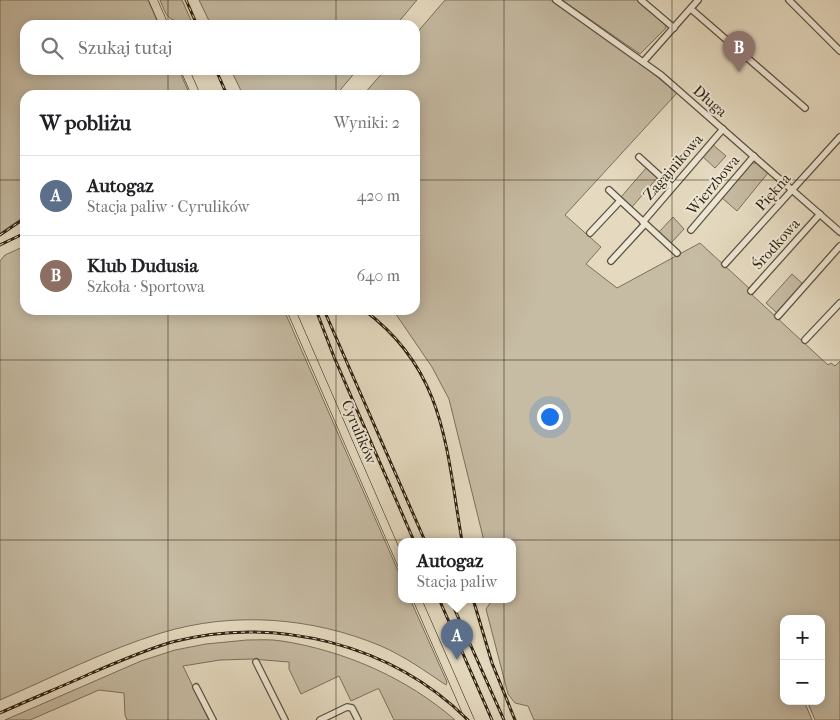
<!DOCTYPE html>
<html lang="pl">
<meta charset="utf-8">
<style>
:root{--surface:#fff;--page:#f6f6f6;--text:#202124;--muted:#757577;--line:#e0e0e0;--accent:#0b8043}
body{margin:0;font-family:"IM FELL French Canon",serif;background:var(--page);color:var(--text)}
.controls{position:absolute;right:15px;bottom:15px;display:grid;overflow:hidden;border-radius:10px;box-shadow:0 2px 12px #0003}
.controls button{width:45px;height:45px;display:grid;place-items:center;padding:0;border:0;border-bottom:1px solid var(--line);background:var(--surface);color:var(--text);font:25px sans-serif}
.you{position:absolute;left:549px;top:416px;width:18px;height:18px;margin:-12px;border:4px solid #fff;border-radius:50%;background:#1a73e8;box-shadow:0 0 0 8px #1a73e833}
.badge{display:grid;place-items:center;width:32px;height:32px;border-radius:50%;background:var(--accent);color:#fff;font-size:16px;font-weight:700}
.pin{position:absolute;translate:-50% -41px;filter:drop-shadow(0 1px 2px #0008)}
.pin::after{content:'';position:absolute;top:26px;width:18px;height:15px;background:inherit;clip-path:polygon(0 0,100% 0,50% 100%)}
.popup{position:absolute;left:398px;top:538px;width:118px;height:65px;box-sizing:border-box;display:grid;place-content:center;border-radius:10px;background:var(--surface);filter:drop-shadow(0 1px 4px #0005);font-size:16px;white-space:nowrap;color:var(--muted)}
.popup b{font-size:19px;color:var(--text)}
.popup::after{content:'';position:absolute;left:50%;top:100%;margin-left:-10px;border:10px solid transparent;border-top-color:var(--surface)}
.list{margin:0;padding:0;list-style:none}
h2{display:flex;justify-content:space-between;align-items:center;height:65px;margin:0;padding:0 20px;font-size:21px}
h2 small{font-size:16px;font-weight:400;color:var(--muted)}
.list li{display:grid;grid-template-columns:32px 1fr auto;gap:15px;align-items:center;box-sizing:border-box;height:80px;padding:0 20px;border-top:1px solid var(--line)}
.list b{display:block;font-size:19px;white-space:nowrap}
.list p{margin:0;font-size:16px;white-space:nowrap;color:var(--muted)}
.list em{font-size:16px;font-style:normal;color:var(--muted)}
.icon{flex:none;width:28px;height:28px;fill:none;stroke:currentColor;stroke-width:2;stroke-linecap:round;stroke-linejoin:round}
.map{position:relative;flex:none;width:840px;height:720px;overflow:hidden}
.search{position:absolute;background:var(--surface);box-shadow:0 2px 12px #0003;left:20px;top:20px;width:400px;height:55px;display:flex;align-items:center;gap:12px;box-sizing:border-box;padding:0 18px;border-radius:15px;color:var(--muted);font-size:19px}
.panel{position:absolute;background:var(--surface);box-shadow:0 2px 12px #0003;left:20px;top:90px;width:400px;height:225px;border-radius:15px}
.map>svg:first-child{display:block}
.green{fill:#c6bba3;stroke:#7b705b}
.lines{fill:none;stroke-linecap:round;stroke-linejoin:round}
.minor-casing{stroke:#5d523e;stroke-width:8}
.major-casing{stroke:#302413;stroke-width:9}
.minor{stroke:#eee7d6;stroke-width:5.5}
.major{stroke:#e5dac0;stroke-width:8}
.rail-casing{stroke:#302413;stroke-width:3}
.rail{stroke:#eee7d6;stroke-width:1;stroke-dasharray:4;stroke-linecap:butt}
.grid{fill:none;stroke:#302413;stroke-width:1;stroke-opacity:0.55}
.labels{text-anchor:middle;stroke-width:4;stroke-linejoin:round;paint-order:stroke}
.street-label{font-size:15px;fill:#302413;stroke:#eee7d6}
</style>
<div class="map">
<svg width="840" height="720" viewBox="0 0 840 720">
<rect width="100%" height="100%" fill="#e5dac0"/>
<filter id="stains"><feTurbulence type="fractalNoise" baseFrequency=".004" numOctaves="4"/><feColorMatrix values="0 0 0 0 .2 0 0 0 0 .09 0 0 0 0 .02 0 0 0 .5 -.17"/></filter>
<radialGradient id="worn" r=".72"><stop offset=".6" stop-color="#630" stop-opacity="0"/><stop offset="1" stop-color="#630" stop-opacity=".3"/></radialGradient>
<g class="green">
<path d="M0 0H148L159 25H25V70H179L190 95H25V216L0 233Z"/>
<path d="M160 0H182L193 25H186L182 21C167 22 165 12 160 0Z"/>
<path d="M199 0H417L396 25H211Z"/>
<path d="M445 0H550L640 63 677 93 565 215 601 247 586 264 617 288 700 243 750 289 749 292 828 365 831 363 835 366 840 361V720H815L807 701H821V619H784V701H804L812 720H534L528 706 515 703 508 694 486 609 493 599H512V541H484L449 399 432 367 393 310H415V95H363L385 70H415V35Z"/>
<path d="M562 0H637L665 24 666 28 640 54Z"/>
<path d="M231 70H357L336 95H243Z"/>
<path d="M712 144 726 156 715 168 702 156Z"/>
<path d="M752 163H756L768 173 737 211 722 198Z"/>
<path d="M647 167 658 177 632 207 621 197Z"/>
<path d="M673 217 684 229 671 243 659 232Z"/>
<path d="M25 246V310H284L402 580V599H410L447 682 446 685C425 671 404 656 381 646 312 617 233 611 161 633 106 650 53 677 0 700V261L5 255Z"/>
<path d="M792 274 803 284 777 313 766 303Z"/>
<path d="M247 640C258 640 270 639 282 641 345 651 407 678 455 720H394L379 689H377L351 701 339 676 301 694 289 669V662L252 659 220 660 183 666 209 720H127L125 715 124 693 99 690 30 720H5L141 661 175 650 206 644Z"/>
</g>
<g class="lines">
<g class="minor-casing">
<g id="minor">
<path d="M556 0 661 75 840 232"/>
<path d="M641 0 674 28"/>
<path d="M789 0 840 51"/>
<path d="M691 9 805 108"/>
<path d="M644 61 698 0"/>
<path d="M639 157 672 187"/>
<path d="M609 190 677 253"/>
<path d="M643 222 723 129"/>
<path d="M691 230 754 156"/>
<path d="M590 233 620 201"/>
<path d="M611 261 645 224"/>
<path d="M725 264 840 137"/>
<path d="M751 291 820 214"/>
<path d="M778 316 840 246"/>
<path d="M805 340 840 303"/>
<path d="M256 662 285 720"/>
<path d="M196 687 213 720"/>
<path d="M320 720 347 707 352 708 358 720"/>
</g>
</g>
<g class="major-casing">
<g id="major">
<path d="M153 0 164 25"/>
<path d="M185 70 196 95"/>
<path d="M291 310 402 565"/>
<path d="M417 599 470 720"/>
</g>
</g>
<use href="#minor" class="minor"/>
<use href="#major" class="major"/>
<g class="rail-casing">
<g id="rail">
<path d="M186 0 197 25"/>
<path d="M216 70 227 95"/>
<path d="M0 235 25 218"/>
<path d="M0 245 25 233"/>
<path d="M316 310 334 357 414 541"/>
<path d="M324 310 425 541"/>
<path d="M364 310C446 371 446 449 462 541"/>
<path d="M439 599 492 720"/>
<path d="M450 599 504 720"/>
<path d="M473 599 492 663 515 720"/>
<path d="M0 713C31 699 63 686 94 672 120 661 145 650 172 642 276 615 392 644 468 720"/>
</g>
</g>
<use href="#rail" class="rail"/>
</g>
<path class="grid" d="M168 0V25M336 0V25M504 0V720M672 0V720M168 70V95M336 70V95M0 180H25M415 180H840M168 310V720M336 310V720M0 360H840M0 540H840"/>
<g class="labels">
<g class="street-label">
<text transform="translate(710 101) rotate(41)" y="5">Długa</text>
<text transform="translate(673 167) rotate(-49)" y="5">Zagajnikowa</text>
<text transform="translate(713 185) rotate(-50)" y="5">Wierzbowa</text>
<text transform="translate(773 192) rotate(-48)" y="5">Piękna</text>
<text transform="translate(776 244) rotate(-48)" y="5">Środkowa</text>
<text transform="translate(359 432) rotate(67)" y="5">Cyrulików</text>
</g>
</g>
<rect width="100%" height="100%" filter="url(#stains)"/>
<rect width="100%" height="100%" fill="url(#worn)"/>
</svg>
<div class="controls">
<button>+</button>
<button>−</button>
</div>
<div class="you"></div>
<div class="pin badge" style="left:457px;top:660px;background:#5c6f8a">A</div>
<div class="popup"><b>Autogaz</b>Stacja paliw</div>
<div class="pin badge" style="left:739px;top:72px;background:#8d6e63">B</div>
<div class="search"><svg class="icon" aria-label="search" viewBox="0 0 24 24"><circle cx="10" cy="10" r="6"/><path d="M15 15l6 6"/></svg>Szukaj tutaj</div>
<section class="panel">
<h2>W pobliżu<small>Wyniki: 2</small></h2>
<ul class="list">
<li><span class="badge" style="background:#5c6f8a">A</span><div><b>Autogaz</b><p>Stacja paliw · Cyrulików</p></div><em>420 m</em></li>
<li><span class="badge" style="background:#8d6e63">B</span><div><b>Klub Dudusia</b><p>Szkoła · Sportowa</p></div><em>640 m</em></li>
</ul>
</section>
</div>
